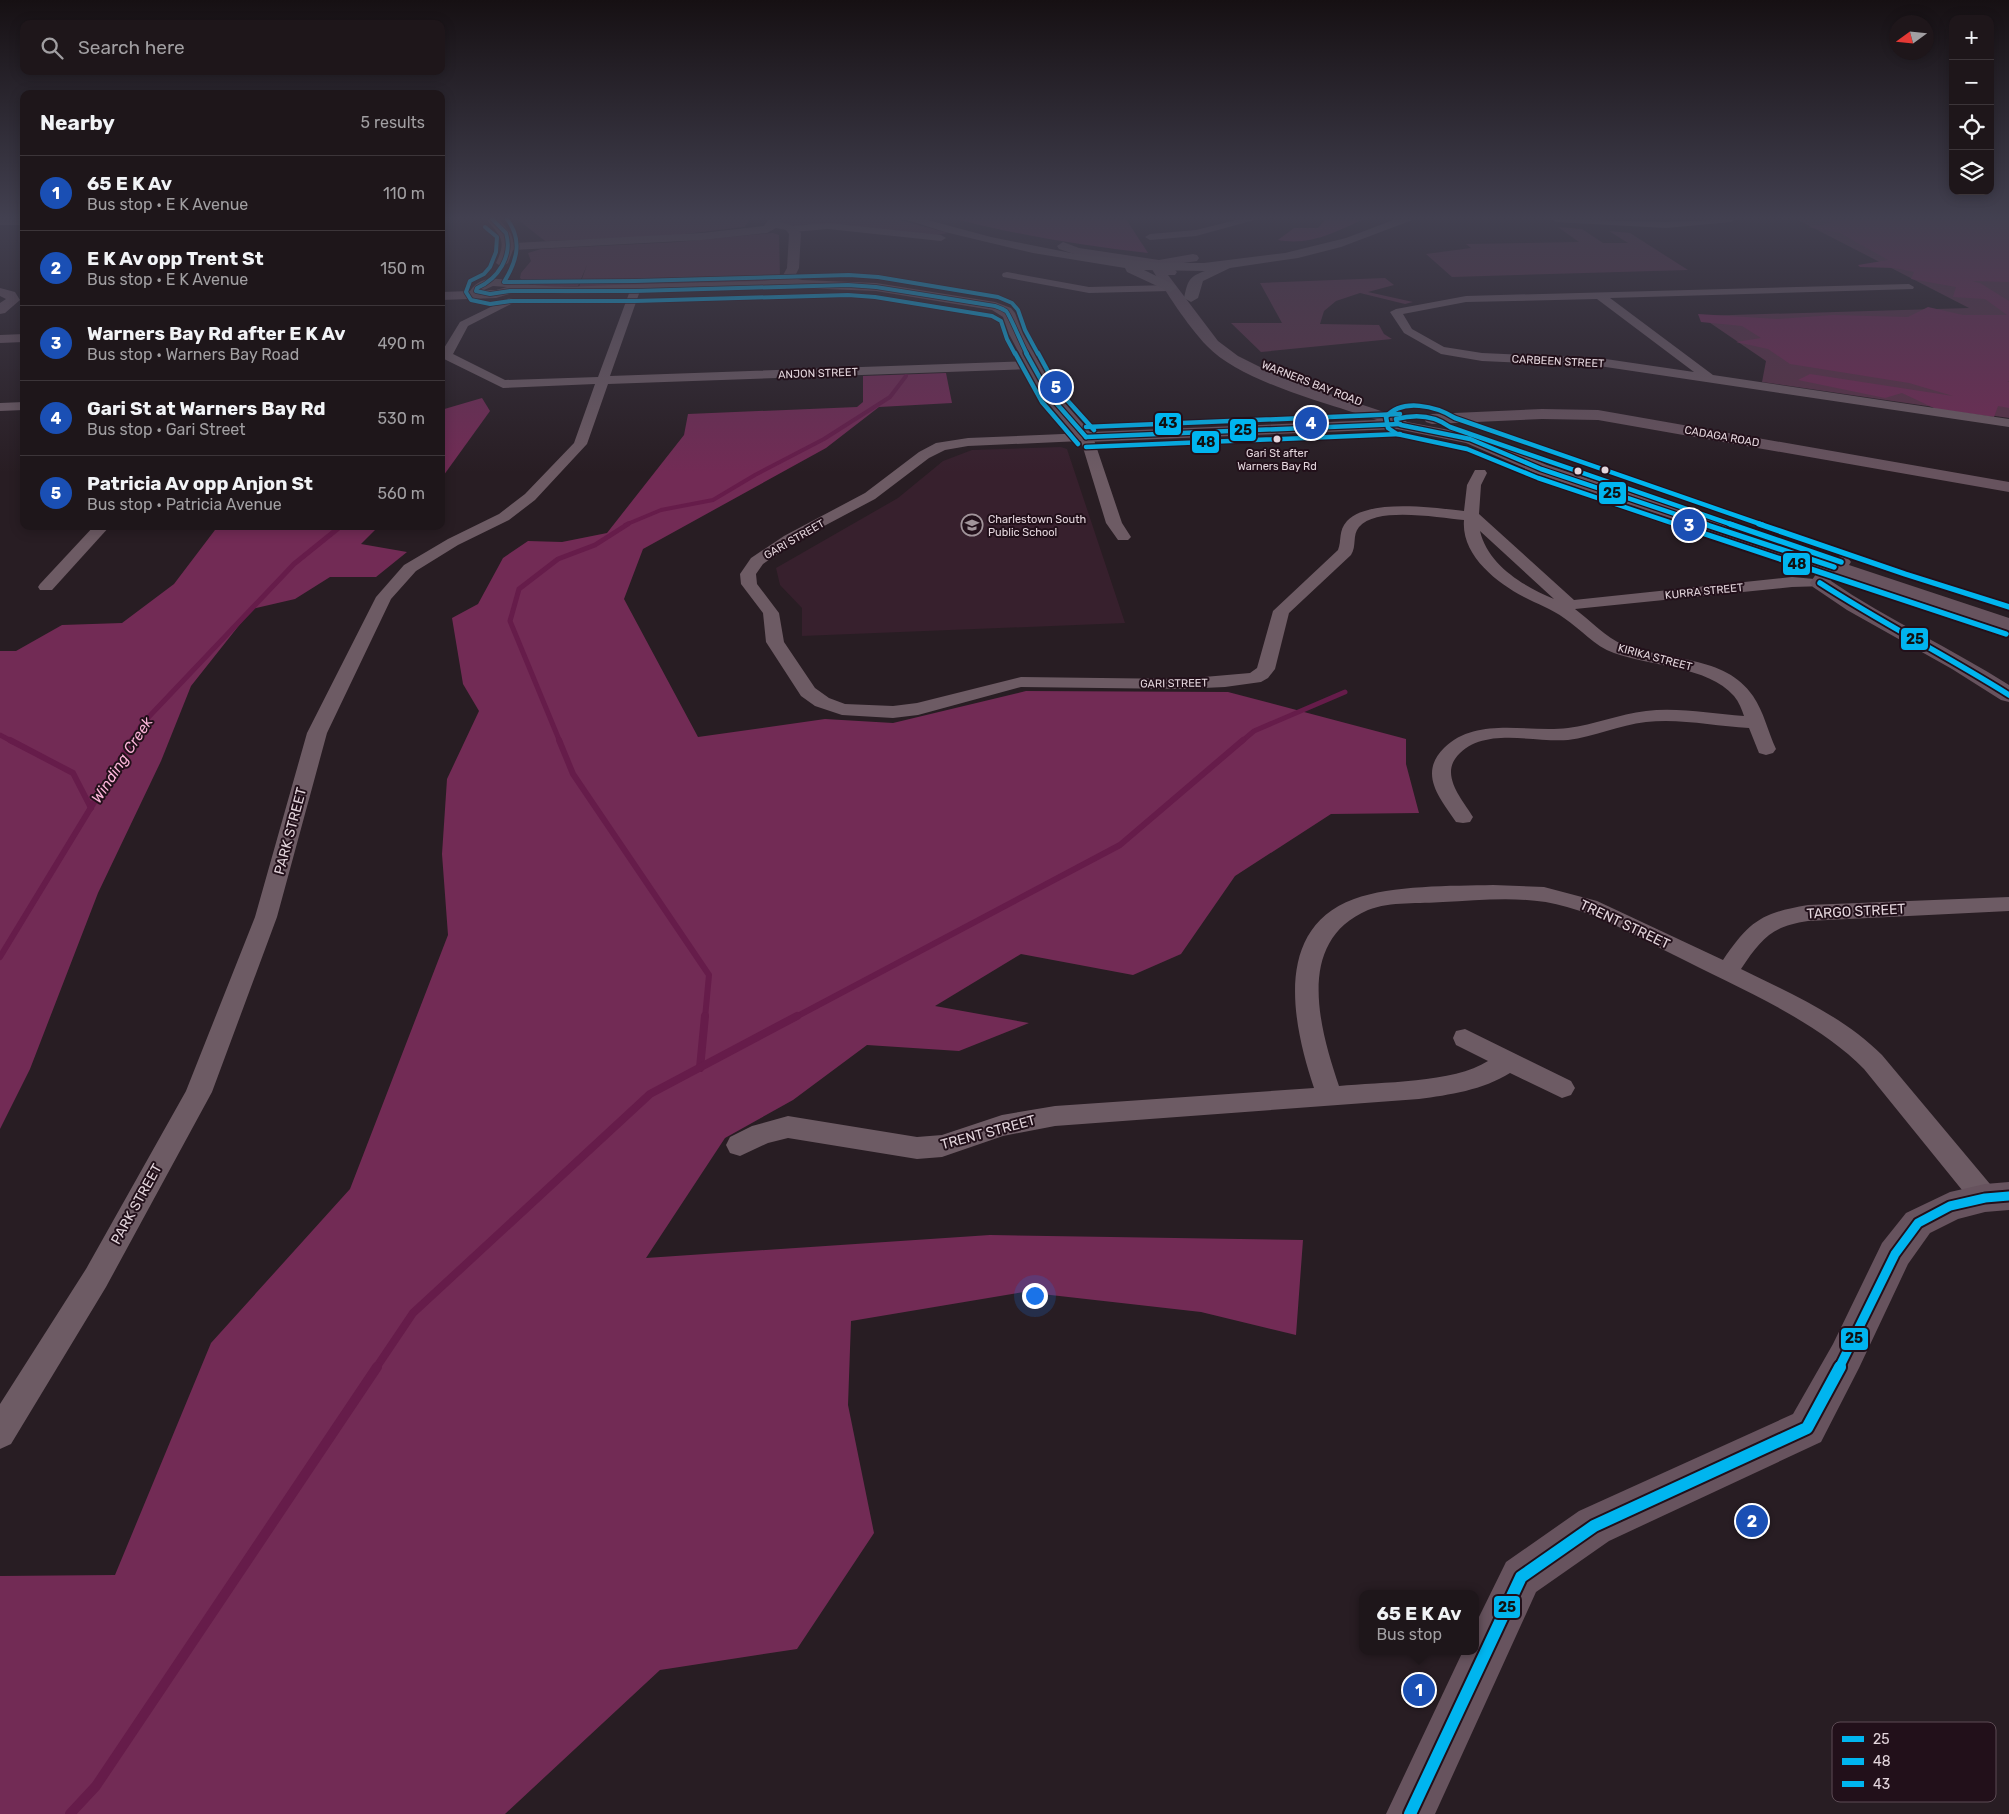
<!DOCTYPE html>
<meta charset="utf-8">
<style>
:root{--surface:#1e161a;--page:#261f23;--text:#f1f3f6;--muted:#a19fa2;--line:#3c3539;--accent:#b45309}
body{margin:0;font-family:Rubik,sans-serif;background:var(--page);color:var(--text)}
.controls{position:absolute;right:15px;top:15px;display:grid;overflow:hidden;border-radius:10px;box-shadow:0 2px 12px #0003}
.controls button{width:45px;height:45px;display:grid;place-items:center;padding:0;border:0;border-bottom:1px solid var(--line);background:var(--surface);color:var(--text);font:25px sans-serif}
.compass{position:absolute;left:1889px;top:15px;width:45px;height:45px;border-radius:50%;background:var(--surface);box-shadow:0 2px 12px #0003;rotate:255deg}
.you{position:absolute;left:1034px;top:1295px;width:18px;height:18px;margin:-12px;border:4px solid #fff;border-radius:50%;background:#1a73e8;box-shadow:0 0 0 8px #1a73e833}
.badge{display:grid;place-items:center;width:32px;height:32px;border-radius:50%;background:var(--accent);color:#fff;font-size:16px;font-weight:700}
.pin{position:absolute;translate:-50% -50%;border:2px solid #fff;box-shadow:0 1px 5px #0006}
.popup{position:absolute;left:1359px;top:1590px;width:120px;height:65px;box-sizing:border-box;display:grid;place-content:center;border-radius:10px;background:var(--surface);filter:drop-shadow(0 1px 4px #0005);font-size:16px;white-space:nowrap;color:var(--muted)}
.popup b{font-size:19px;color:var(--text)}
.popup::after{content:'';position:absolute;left:50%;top:100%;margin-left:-10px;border:10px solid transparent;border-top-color:var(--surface)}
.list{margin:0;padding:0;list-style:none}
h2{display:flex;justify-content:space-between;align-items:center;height:65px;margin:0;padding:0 20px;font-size:21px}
h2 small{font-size:16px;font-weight:400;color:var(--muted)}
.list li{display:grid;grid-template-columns:32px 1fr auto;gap:15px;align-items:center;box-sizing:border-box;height:75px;padding:0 20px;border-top:1px solid var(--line)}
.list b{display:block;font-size:19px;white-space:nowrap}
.list p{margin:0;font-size:16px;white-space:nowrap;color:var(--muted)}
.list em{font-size:16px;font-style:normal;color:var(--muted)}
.icon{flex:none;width:28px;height:28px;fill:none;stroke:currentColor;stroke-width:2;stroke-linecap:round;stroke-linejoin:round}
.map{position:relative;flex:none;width:2009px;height:1814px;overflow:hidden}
.search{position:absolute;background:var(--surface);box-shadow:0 2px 12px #0003;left:20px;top:20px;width:425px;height:55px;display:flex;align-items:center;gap:12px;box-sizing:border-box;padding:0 18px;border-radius:10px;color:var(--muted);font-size:19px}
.panel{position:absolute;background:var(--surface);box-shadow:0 2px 12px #0003;left:20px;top:90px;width:425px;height:440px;border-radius:10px}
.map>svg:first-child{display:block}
.built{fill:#37202d}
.green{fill:#5b3148}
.forest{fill:#722b55}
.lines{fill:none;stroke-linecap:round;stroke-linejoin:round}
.stream-far4{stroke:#661c4a;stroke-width:4}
.stream-far3{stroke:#661c4a;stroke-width:5}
.stream-far2{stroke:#661c4a;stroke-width:6}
.stream-far1{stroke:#661c4a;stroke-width:8}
.stream{stroke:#661c4a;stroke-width:10}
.street{fill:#6d5b64;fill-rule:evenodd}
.secondary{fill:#67535e;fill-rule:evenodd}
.highway{fill:#695961;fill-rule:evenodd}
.bus-1-far4-casing{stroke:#22101a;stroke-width:5.5}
.bus-1-far3-casing{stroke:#22101a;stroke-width:7}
.bus-1-far2-casing{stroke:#22101a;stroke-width:9}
.bus-1-far1-casing{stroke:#22101a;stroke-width:13}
.bus-1-casing{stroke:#22101a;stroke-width:16}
.bus-2-far2-casing{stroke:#22101a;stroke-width:5.5}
.bus-2-far1-casing{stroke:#22101a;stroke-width:7}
.bus-2-casing{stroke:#22101a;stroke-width:9}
.bus-3-far1-casing{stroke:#22101a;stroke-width:5.5}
.bus-3-casing{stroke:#22101a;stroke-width:7}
.bus-1-far4{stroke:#00b5ef;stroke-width:4}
.bus-1-far3{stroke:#00b5ef;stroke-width:4.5}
.bus-1-far2{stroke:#00b5ef;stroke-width:5.5}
.bus-1-far1{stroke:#00b5ef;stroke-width:9}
.bus-1{stroke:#00b5ef;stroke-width:12}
.bus-2-far2{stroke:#00b5ef;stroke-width:4}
.bus-2-far1{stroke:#00b5ef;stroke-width:4.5}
.bus-2{stroke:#00b5ef;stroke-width:5.5}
.bus-3-far1{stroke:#00b5ef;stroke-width:4}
.bus-3{stroke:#00b5ef;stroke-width:4.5}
.bus-dot{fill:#e3d5dc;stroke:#22101a;stroke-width:2}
.labels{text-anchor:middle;stroke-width:4;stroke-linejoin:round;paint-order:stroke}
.far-street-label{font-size:11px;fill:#e3d5dc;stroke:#22101a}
.far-bus-label{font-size:11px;fill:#e3d5dc;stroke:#22101a}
.far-poi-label{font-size:11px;fill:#e3d5dc;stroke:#22101a;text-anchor:start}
.street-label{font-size:14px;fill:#e3d5dc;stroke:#22101a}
.water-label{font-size:15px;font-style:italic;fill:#fab4d8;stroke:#22101a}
.key{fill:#22101a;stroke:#5c4b54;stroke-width:1}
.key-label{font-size:14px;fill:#e3d5dc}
.line-badge{stroke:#22101a;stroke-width:2}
.pale-badge-label{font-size:14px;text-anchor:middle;font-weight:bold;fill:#111}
</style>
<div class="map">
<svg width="2009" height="1814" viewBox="0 0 2009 1814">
<rect width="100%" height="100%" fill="#281d23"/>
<path class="built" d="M1061 447 1067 449 1125 623 802 636V608L780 585 776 568 898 498 943 461 972 450Z"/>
<g class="green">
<path d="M517 219H751L744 227 668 236 545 241Z"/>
<path d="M781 219H896L948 233 936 235 795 226 781 223Z"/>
<path d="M1796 219H2009V418L1762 382 1766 361 1700 316 1969 308Z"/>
<path d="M1558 227 1582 229 1603 243H1628L1609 231 1630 233 1688 270 1452 277 1426 254 1471 248 1466 244 1579 242Z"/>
<path d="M773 233 779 235 780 279 774 282 579 287 587 265 578 286C561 287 533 290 520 278L521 273 531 261 528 253 541 249 677 242Z"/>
<path d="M1385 278 1394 285 1368 292 1413 302 1405 304 1360 293 1336 301 1324 311 1320 324 1379 325 1384 334 1392 339 1261 352 1231 323H1282L1260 283Z"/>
</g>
<g class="forest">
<path d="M955 219H1126L1148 253C1083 246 1018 235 955 219Z"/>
<path d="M1323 219H1364C1336 232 1310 246 1278 240L1294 228H1318L1324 221Z"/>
<path d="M1814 219H2009V282L1972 281 1980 283 2009 301V381H2007L2009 382V408L1998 406 1994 417 1936 409 1902 393 1885 398 1798 380 1810 374 1953 396 1909 383 1790 364 1768 349 1736 342 1761 338 1742 326 1701 322 1698 314 1777 319 1833 315 1908 317 1928 307 1963 315H2007L1985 299 1953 297 1956 287 1911 279 1914 272 1894 268 1860 267 1858 265 1888 260 1840 233 1808 227 1832 223Z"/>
<path d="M946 373 952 403 879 407 826 448 643 549 624 599 698 737 825 719 893 723 1026 691 1228 692 1406 739V764L1419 813 1331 814 1235 876 1181 954 1133 975 1021 954 935 1006 1029 1023 959 1051 867 1045 793 1100 725 1138 646 1258 990 1235 1303 1240 1296 1335 1201 1312 1024 1292 851 1321 848 1405 874 1533 797 1649 660 1670 505 1814H0V1576L115 1575 211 1343 350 1189 448 935 442 854 447 779 479 711 463 684 452 618 478 604 503 558 528 541 562 542 607 533 684 435 688 414 857 407 863 402V376Z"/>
<path d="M482 398 490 411 441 479V410Z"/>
<path d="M218 526H379L361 544 407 552 376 577H330L295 599 252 609 191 686 161 761 98 893 30 1069 0 1129V651H16L62 625 122 623 174 584Z"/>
</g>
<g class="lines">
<path class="stream-far4" d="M625 525 661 510 713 500 755 475 824 439 890 397 906 376"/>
<g class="stream-far3">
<path d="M0 735 13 742"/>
<path d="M131 742 142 724 294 564 341 526"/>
<path d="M560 742 510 621 519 589 558 559 595 545 628 524"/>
<path d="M1241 742 1254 731 1345 692"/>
</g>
<g class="stream-far2">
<path d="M10 740 73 773 91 808"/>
<path d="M559 740 573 774 709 975 705 1018"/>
<path d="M0 957 132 740"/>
<path d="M794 1018 1120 845 1243 740"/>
</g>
<g class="stream-far1">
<path d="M700 1068 705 1016"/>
<path d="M376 1368 413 1313 650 1094 797 1016"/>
</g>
<path class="stream" d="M70 1814 96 1786 377 1367"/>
<g class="street">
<path d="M1240 219H1258L1196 236 1150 240 1145 237 1150 234 1196 230Z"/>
<path d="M828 223 941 235 946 238 941 241 828 229 793 232 788 229 793 226Z"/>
<path d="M1007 272 1089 287 1170 285 1175 288 1170 291 1089 293 1003 277 1002 275 1003 273Z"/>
<path d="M1909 284 1914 287 1913 289 1610 298 1713 375 2009 419V427L1599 366 1482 361 1441 354 1404 333 1390 312 1396 309 1466 296ZM1597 299 1694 372 1599 358 1482 353 1444 347 1412 329 1403 314 1466 302Z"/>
<path d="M636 285 641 288 610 376 1033 361 1039 365 1033 369 608 384 587 444 535 500 509 520 458 545 416 571 391 599 327 733 277 917 212 1092 106 1287 11 1444 0 1449V1404L86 1269 186 1091 255 917 307 733 376 597 404 565 448 539 499 514 525 494 574 443 595 384 503 388 442 358 441 353 460 322 509 298 513 299 514 301 513 303 468 326 453 354 505 380 598 377 631 288Z"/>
<path d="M24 402V410L0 411V403Z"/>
<path d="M1086 433 1093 437 1122 523 1131 537 1128 540H1118L1106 523 1081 441 968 446 945 450 929 458 875 499 794 542 763 564 756 574 757 584 779 613 784 642 815 688 829 698 845 704 893 706 917 703 1021 677 1181 679 1250 673 1257 668 1273 611 1338 550C1342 540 1338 531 1347 521 1369 498 1435 508 1464 511L1467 485 1475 470H1485L1487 473 1481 485 1479 514 1574 600 1792 577 1826 580 1828 583 1826 586 1792 587 1575 609C1591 621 1605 637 1624 645 1666 661 1726 655 1753 696 1764 712 1768 732 1776 749L1773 753 1766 755 1759 753 1749 728C1715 726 1679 718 1646 722 1619 725 1594 737 1568 740 1533 743 1480 725 1455 759 1442 778 1464 802 1473 817L1470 822 1463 823 1456 822C1440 798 1418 774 1444 748 1477 716 1527 733 1568 728 1594 725 1619 714 1646 711 1678 707 1712 714 1744 716 1742 710 1739 702 1734 696 1708 666 1649 666 1614 653 1594 646 1581 629 1564 618 1552 609 1537 604 1524 597 1496 582 1461 555 1464 520 1439 518 1377 506 1359 527 1352 535 1357 546 1351 555L1289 613 1275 669 1268 678 1261 682 1225 687 1181 689 1021 687 918 715 893 718 842 715 815 706 801 696 766 642 763 613 741 584 740 574 751 558 784 536 865 493 919 452 936 443 968 438ZM1480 531 1554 599C1523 586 1488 565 1480 531Z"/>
<path d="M94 526H110L52 590H40L38 587 40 584Z"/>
<path d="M1493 885 1544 887 1597 901 1723 960C1750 921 1761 913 1808 905L2009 897V911L1808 921C1772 926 1761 939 1741 969 1790 993 1843 1016 1882 1055L1995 1190 1999 1198 1995 1206 1985 1210 1975 1206 1864 1069C1815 1019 1736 987 1674 955 1639 938 1605 917 1567 907 1527 895 1484 900 1443 902 1420 904 1391 901 1368 910 1295 941 1319 1027 1339 1086 1380 1082 1454 1083 1488 1061L1456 1045 1453 1038 1456 1031 1465 1029 1571 1081 1575 1088 1571 1095 1562 1098 1510 1073C1483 1090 1449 1095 1419 1099L1055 1126 1003 1136 942 1157 917 1159 788 1138 768 1143 740 1156 730 1153 726 1145 730 1137 752 1126 788 1116 917 1137 942 1135 1002 1115 1055 1106 1314 1088C1293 1025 1272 929 1354 899 1392 885 1452 886 1493 885Z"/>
</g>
<g class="secondary">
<rect x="0" y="219" width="24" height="6"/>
<path d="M486 219H499L511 234 514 243 702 233 764 226 769 219H781L780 222 794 226 801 233 799 268 794 278 802 280 876 283 995 302 1011 308 1015 313 1023 334 1057 394 1090 432 1377 420C1330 404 1241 382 1207 346 1187 325 1166 292 1150 266L1077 255 1059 249 1057 246 1063 242 1079 248 1159 260 1193 254 1197 255 1199 258 1197 261 1170 265 1177 272 1175 275H1168L1218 341 1238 356 1282 378 1402 418 1407 422 1476 435 1547 465 1832 560 1841 556 1848 558 1851 562 1849 565 2009 618V631L1837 574 1831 581C1888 620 1951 648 2009 685V702L2001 700 1952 669 1847 610 1813 587 1810 583 1820 568 1535 473 1466 443 1397 429 1086 442 1080 441 1042 396 1009 334 1003 317 992 310 876 291 802 288 791 285 764 289 568 294 519 291 496 298 441 300V292L470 291C483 272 504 280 522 283 551 289 584 286 614 285 664 284 714 282 764 281L781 279 787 268 789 234 786 230 776 228 767 233 702 240 513 250 508 263 502 267 496 263C507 240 501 237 486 219ZM493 286 507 287 496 290H484Z"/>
<path d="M0 288 15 292 20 300 5 313 0 314V303L6 299 0 296Z"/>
<path d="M24 334V342L0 343V335Z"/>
<path d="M1542 409 1598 410 2009 482V492L1598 420 1542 419 1432 424 1426 422 1424 419 1426 416 1432 414Z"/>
<path d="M2009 1182V1210L1985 1212 1958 1219 1930 1233 1908 1264 1859 1368 1821 1442 1609 1541 1536 1592 1435 1814H1386L1463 1651H1475V1625L1506 1562 1579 1511 1793 1414 1833 1344 1882 1243 1906 1213 1950 1192 1985 1184Z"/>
</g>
<g class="highway">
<path d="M904 219H924L991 237 1076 254 1161 263H1204L1285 253 1346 238 1396 219H1415L1341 247 1298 258 1230 268 1203 281 1198 298 1191 302 1184 298C1188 281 1188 277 1205 271L1144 270 1175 285 1177 288 1170 292 1127 272 1125 268 1033 253 945 232Z"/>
<path d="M1551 219 1666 222 1736 219 1731 222 1666 228 1556 222Z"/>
</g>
<g class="bus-1-far4-casing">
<path id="bus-1-far4" d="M492 219 506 233C513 256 498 279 477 288L476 291 490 294 510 291H635L848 285 876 287 995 306C998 307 1003 309 1006 311 1009 313 1023 347 1027 354"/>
</g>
<g class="bus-1-far3-casing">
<g id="bus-1-far3">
<path d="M1026 353 1050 396 1086 437"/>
<path d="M1086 437 1400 424"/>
<path d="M1708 525 1541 469 1470 439 1401 425 1397 423 1396 419C1415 414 1434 415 1450 427L1733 525"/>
</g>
</g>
<g class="bus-1-far2-casing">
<g id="bus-1-far2">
<path d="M1704 524 1834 567"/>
<path d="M1730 524 1841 562"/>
<path d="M1820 583C1882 623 1947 656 2009 695"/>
</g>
</g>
<g class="bus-1-far1-casing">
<path id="bus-1-far1" d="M1839 1368 1895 1254 1918 1223 1950 1206 1985 1198 2009 1196"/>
</g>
<g class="bus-1-casing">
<path id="bus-1" d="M1410 1814 1521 1577 1594 1526 1807 1428 1840 1367"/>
</g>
<g class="bus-2-far2-casing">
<path id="bus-2-far2" d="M485 227 497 237 496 252 490 267 484 274 470 281 466 292 471 300 490 304 511 301H635L848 295 875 297 992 316 1001 321 1007 339 1015 354"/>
</g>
<g class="bus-2-far1-casing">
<g id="bus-2-far1">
<path d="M1015 353 1042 402 1078 444"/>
<path d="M1086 447 1400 434"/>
<path d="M1678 525 1538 478 1467 449 1397 434 1388 428 1386 417C1402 398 1436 406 1455 418L1763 525"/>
</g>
</g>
<g class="bus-2-casing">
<g id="bus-2">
<path d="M1675 524 2006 634"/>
<path d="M1759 524 1905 574 2009 607"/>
</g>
</g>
<g class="bus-3-far1-casing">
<path id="bus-3-far1" d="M507 219C523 240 517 261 504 282L635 281 849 275 878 277 998 297 1012 303 1018 310 1025 330 1038 354"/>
</g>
<g class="bus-3-casing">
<g id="bus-3">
<path d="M1038 353 1058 390 1094 430"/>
<path d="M1086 427 1400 414"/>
</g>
</g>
<use href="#bus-1-far4" class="bus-1-far4"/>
<use href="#bus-1-far3" class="bus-1-far3"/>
<use href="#bus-1-far2" class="bus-1-far2"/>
<use href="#bus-1-far1" class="bus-1-far1"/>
<use href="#bus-1" class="bus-1"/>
<use href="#bus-2-far2" class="bus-2-far2"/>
<use href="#bus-2-far1" class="bus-2-far1"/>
<use href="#bus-2" class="bus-2"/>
<use href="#bus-3-far1" class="bus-3-far1"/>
<use href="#bus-3" class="bus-3"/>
</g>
<linearGradient id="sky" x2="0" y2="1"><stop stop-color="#161013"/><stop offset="0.46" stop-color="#424050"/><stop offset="1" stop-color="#424050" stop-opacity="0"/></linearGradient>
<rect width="2009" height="473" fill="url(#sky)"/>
<defs>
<g id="school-ring" transform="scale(1.125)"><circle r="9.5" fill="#22101a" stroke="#a2959b" stroke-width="1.5"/><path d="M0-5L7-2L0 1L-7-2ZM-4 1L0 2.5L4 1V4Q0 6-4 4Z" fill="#a2959b"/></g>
</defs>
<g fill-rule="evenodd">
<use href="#school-ring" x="972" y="525"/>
</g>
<g class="bus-dot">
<circle cx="1277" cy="439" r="4.5"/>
<circle cx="1605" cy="470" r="4.5"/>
<circle cx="1578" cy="471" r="4.5"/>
</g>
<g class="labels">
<g class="far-street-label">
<text transform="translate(1558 361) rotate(3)" y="4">CARBEEN STREET</text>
<text transform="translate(818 373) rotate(-2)" y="4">ANJON STREET</text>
<text transform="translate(1312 383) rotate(21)" y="4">WARNERS BAY ROAD</text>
<text transform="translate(1722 436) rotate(10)" y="4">CADAGA ROAD</text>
<text transform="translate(794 539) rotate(-30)" y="4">GARI STREET</text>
<text transform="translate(1704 591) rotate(-6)" y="4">KURRA STREET</text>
<text transform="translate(1655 657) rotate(15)" y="4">KIRIKA STREET</text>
<text transform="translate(1174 683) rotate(-1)" y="4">GARI STREET</text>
</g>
<g class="far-bus-label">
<text x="1277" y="457">Gari St after<tspan x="1277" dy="13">Warners Bay Rd</tspan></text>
</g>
<g class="far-poi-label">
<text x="988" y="523">Charlestown South<tspan x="988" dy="13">Public School</tspan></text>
</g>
<g class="street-label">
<text transform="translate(290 831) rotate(-75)" y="5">PARK STREET</text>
<text transform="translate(1856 911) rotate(-3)" y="5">TARGO STREET</text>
<text transform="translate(1625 924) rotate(25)" y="5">TRENT STREET</text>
<text transform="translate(988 1132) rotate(-15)" y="5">TRENT STREET</text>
<text transform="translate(136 1204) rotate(-61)" y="5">PARK STREET</text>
</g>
<g class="water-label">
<text transform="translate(122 760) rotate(-57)" y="5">Winding Creek</text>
</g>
</g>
<rect x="1832" y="1722" width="164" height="80" rx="8" class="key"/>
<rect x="1842" y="1736" width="22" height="6" fill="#00b5ef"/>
<rect x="1842" y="1758" width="22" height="7" fill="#00b5ef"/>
<rect x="1842" y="1781" width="22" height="6" fill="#00b5ef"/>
<g class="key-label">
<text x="1873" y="1744">25</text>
<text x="1873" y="1766">48</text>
<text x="1873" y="1789">43</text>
</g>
<g class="line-badge">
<rect x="1154" y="412" width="28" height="24" rx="5" fill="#00b5ef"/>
<rect x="1229" y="418" width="28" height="24" rx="5" fill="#00b5ef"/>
<rect x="1191" y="430" width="29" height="24" rx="5" fill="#00b5ef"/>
<rect x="1598" y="481" width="29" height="24" rx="5" fill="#00b5ef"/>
<rect x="1782" y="552" width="29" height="24" rx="5" fill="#00b5ef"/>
<rect x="1900" y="627" width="29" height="24" rx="5" fill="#00b5ef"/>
<rect x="1840" y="1327" width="29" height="24" rx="5" fill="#00b5ef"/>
<rect x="1493" y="1595" width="28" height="24" rx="5" fill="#00b5ef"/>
</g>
<g class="pale-badge-label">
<text x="1168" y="428">43</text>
<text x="1243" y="435">25</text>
<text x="1206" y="447">48</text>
<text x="1612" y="498">25</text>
<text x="1797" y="569">48</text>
<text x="1915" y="644">25</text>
<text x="1854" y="1343">25</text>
<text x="1507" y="1612">25</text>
</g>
</svg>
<div class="controls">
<button>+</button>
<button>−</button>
<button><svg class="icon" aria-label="locate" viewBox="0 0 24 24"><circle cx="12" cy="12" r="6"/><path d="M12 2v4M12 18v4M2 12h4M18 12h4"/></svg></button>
<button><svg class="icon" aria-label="layers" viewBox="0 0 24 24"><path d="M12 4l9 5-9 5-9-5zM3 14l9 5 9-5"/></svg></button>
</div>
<svg class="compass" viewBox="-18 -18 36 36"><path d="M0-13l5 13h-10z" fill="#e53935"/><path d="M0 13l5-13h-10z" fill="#a19fa2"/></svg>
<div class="you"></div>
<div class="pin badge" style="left:1419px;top:1690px;background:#1a4fb4">1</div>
<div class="popup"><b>65 E K Av</b>Bus stop</div>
<div class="pin badge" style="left:1752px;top:1521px;background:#1a4fb4">2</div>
<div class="pin badge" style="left:1689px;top:525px;background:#1a4fb4">3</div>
<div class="pin badge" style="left:1311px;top:423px;background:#1a4fb4">4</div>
<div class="pin badge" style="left:1056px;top:387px;background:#1a4fb4">5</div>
<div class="search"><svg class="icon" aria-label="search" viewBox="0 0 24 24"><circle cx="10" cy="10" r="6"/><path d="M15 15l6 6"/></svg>Search here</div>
<section class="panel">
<h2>Nearby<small>5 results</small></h2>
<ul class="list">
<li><span class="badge" style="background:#1a4fb4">1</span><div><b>65 E K Av</b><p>Bus stop · E K Avenue</p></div><em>110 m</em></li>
<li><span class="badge" style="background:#1a4fb4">2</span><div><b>E K Av opp Trent St</b><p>Bus stop · E K Avenue</p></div><em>150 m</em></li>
<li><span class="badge" style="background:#1a4fb4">3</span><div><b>Warners Bay Rd after E K Av</b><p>Bus stop · Warners Bay Road</p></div><em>490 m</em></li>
<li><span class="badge" style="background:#1a4fb4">4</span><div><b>Gari St at Warners Bay Rd</b><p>Bus stop · Gari Street</p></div><em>530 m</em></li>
<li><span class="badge" style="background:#1a4fb4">5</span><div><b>Patricia Av opp Anjon St</b><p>Bus stop · Patricia Avenue</p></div><em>560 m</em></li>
</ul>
</section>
</div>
